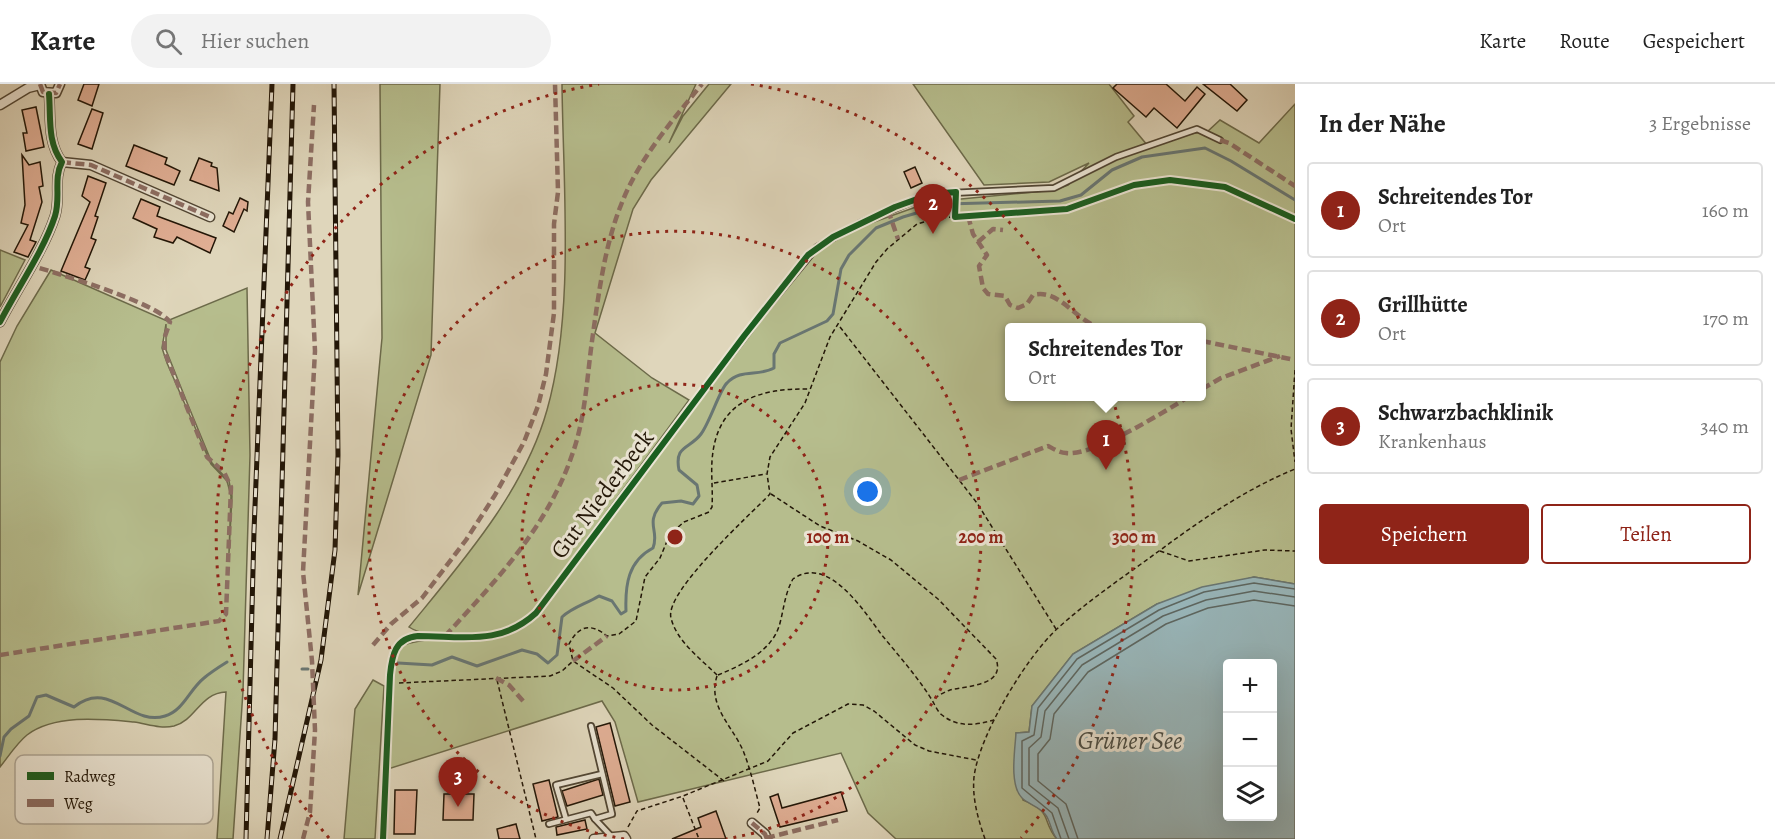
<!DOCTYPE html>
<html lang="de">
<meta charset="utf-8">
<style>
:root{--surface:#fff;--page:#f2f2f2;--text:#222;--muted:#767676;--line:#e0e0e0;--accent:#8f2418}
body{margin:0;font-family:Alegreya,serif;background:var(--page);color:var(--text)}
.controls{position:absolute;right:18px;bottom:18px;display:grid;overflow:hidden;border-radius:6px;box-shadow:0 6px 24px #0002}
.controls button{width:54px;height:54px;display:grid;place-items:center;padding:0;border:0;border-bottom:2px solid var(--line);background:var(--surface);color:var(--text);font:30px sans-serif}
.you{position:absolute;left:868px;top:408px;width:21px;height:21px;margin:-15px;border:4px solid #fff;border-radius:50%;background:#1a73e8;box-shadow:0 0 0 9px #1a73e833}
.badge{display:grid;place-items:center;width:39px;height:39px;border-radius:50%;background:var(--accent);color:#fff;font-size:20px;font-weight:700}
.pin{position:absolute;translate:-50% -50px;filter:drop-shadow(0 2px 3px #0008)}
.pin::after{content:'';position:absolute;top:32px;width:21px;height:18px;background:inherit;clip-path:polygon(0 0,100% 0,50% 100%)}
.popup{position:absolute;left:1005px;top:239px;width:201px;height:78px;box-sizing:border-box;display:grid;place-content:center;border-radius:6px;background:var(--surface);filter:drop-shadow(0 2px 4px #0005);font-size:20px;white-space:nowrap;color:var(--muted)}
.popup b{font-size:22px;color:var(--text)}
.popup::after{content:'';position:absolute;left:50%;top:100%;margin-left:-12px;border:12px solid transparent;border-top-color:var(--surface)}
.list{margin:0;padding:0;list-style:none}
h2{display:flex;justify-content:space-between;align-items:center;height:78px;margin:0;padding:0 24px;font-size:26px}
h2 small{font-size:20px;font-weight:400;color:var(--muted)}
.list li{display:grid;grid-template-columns:39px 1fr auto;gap:18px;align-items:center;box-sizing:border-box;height:96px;margin:0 12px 12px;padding:0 12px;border:2px solid var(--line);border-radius:6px}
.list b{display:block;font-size:22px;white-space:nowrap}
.list p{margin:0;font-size:20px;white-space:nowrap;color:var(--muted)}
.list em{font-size:20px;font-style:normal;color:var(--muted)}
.actions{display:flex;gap:12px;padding:18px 24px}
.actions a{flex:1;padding:14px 0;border:2px solid var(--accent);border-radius:6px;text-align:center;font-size:21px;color:var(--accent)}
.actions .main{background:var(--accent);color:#fff}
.icon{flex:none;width:33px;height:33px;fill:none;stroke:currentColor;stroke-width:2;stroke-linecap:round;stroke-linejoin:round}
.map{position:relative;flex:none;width:1295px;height:755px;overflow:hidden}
header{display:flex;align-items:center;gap:36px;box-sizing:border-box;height:84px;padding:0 30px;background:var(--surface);border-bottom:2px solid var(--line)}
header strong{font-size:28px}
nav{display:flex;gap:33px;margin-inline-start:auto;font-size:21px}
.search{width:420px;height:54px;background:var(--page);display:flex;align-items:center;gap:15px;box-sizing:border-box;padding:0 21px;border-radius:33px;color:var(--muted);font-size:22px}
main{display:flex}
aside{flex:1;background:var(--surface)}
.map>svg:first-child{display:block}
.green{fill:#b6bd8d;stroke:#6c6a4a;stroke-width:1.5;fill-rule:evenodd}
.water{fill:#98b6ba;stroke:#697672;stroke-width:1.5;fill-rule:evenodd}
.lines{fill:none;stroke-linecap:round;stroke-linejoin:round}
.shore{stroke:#5d6660;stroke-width:1.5}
.stream{stroke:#697672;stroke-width:3}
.building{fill:#e1af95;stroke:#221607;stroke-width:1.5}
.lane-casing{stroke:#514634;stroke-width:8}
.street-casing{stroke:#514634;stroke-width:11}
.path{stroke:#221607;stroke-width:1.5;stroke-dasharray:4.5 3;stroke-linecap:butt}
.lane{stroke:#eae4d3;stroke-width:4.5}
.street{stroke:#eae4d3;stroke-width:8}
.rail-casing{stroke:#221607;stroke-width:5}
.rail{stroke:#eae4d3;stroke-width:3;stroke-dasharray:9;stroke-linecap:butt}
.quiet{stroke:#8d6e63;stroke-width:4.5;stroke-dasharray:9 4.5;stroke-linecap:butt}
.cycleway-casing{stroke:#eae4d3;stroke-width:10}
.cycleway{stroke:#1b5e20;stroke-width:6}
.ring{fill:none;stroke:#8f2418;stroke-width:3;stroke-dasharray:3 6}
.labels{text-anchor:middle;stroke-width:6;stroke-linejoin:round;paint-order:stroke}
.street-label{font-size:24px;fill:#221607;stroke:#eae4d3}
.water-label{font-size:26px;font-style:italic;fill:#4b4e46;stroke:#eae4d3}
.key{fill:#eae4d3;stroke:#aea696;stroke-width:1.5}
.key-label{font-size:16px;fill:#221607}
.centre{fill:#8f2418;stroke:#eae4d3;stroke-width:3}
.ring-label{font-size:18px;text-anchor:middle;font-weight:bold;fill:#8f2418;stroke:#eae4d3;stroke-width:6;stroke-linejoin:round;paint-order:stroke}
</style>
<header>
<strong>Karte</strong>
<div class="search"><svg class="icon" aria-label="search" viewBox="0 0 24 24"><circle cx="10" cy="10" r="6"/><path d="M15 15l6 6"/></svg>Hier suchen</div>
<nav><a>Karte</a><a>Route</a><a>Gespeichert</a></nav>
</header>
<main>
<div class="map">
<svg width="1295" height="755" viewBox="0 0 1295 755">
<rect width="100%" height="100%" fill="#dfd6bb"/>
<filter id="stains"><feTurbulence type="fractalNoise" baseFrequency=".00333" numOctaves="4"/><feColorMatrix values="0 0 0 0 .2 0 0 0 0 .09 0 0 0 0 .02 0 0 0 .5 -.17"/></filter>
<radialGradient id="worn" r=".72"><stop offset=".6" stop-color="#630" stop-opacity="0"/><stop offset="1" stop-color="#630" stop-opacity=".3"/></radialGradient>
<g class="green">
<path d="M380 0H440L431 271 358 511 382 254Z"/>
<path d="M562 0H696L669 59 683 32 709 0H731L651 96 633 125 595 249 652 294 689 316 532 529C523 537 514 544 503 547 482 554 427 555 409 543 462 478 524 408 547 326 575 227 563 102 562 0Z"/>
<path d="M913 0H1109L1134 32 1128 38 1148 62 1171 53 1208 47 1220 36 1259 59 1295 20V500L1254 493 1157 520 1073 570 1032 622 1029 648 1016 649 1023 716C1054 728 1041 737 1057 755H896L868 729 841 669 638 718 615 638 602 617 388 685 394 576 403 561C457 544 489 574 538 529L803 182 819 166 857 144 930 118 1054 106 1068 101 1089 79 1049 98 984 101ZM1010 243H1202V312H1010Z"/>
<path d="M0 166 25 176 0 223Z"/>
<path d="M51 186 167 237 247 204 250 371 243 607 233 755H217L226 608C200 609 196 636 174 642 160 645 148 640 134 638 101 635 55 630 27 651 17 659 8 673 0 683V278L17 242ZM166 240V266L188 321 212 379 229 397 232 412 229 469 231 412 227 397 211 380 167 279 162 264Z"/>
<path d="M373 596 384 602 375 755H344L355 625Z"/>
</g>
<path class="water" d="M1254 493 1295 500V755H1057C1050 747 1051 737 1045 730 1038 722 1028 720 1022 714 1009 701 1015 666 1016 649L1029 648 1032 622 1073 570 1157 520 1202 503ZM1228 580H1272V732H1228Z"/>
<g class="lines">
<g class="shore">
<path d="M1061 755 1052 729 1022 704V657L1034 651 1038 624 1077 575 1159 526 1204 508 1254 499 1295 505"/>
<path d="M1069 755 1058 724 1029 701V664L1041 653 1045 627 1082 581 1163 532 1206 516 1254 507 1295 513"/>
<path d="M1078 755 1066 720 1038 697V670L1050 655 1054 630 1088 588 1166 540 1208 524 1254 516 1295 522"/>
</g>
<g class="stream">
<path d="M398 579 432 581 452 573 477 582 522 566 537 570 548 579 557 571 562 533C573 523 586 520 599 512L612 517 621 530 626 527C625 501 628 477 653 464 660 446 644 440 662 419L681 417 693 420 699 412 697 401 679 386C674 361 690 365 701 350 710 338 720 305 727 299 741 284 758 293 774 284V270L780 259 827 237 833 230 841 185 849 171 876 144 903 133 947 120 1060 117 1081 111 1112 86 1142 73 1205 64 1231 77 1295 116"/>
<path d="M302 585H308"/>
<path d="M0 672 4 653 11 645 29 632 37 613 46 611 74 623C110 594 131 643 165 632 184 626 189 606 204 594 211 588 219 583 227 578"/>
</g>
</g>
<g class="building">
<path d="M84 0H99L92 22 78 16Z"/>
<path d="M1117 0H1166L1185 17 1197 3 1205 10 1177 44 1154 24 1146 33 1113 4Z"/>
<path d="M1203 0H1230L1247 16 1237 27Z"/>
<path d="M36 23 44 63 26 67 23 49H27L22 26Z"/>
<path d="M92 25 103 29 92 65 78 60Z"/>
<path d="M134 61 167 74 165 80 180 87 174 101 126 82Z"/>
<path d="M22 71 29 81 40 78 43 102 39 103 42 118 30 156 36 158 28 173 14 168 28 141 21 139 25 121Z"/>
<path d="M199 74 212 79 211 82 217 84 219 107 190 96Z"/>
<path d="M915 83 922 99 911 104 904 88Z"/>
<path d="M88 92 106 99 95 132 98 133 91 154 96 156 85 183 90 185 85 196 61 187 90 118 82 112Z"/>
<path d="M240 114 248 118 247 127 244 125 234 148 223 142 229 128 233 130Z"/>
<path d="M141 115 160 123 157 132 216 154 210 169 177 153 173 159 154 153 157 145 133 134Z"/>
<path d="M610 639 630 718 615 722 596 643Z"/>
<path d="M599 695 603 711 567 722 562 707Z"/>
<path d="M549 696 558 733 542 737 533 700Z"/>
<path d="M395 706H417L415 750H394Z"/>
<path d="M841 708 847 727 780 743 770 713 778 710 782 724Z"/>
<path d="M444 710H474L473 736H443Z"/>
<path d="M716 727 726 755H672L701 743 698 734Z"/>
<path d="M585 736 587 745 557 751 556 743Z"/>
<path d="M516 740 520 755H499L497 745Z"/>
</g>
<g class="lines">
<g class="lane-casing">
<g id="lane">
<path d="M566 735 556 701 602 690"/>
<path d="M595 735 611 752"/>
<path d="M549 740 591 729 595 735 612 730 591 642"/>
<path d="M383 755 390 591C392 571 395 554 418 552 463 552 500 562 536 529L744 252 817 163 860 139 931 110 1054 104 1116 73 1197 45 1220 56"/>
</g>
</g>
<g class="street-casing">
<g id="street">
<path d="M40 0 43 8 56 9 60 0"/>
<path d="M0 21 28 4 40 1"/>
<path d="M62 78 91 81 210 133"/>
<path d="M0 238C17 205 44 166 55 132 61 113 53 95 62 78 47 58 51 34 49 10"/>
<path d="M752 739 765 750 767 755"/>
<path d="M594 755 624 752 626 755"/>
</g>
</g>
<g class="path">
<path d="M955 131 956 118"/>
<path d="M840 243 977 419 1056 545"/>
<path d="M1295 286 1291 345 1295 378"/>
<path d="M714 399 766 390"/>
<path d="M771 410 820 442 858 457 891 476 938 515 996 575C1006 602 966 602 950 606 944 608 938 612 933 615"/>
<path d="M1160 467 1189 477 1265 466 1295 467"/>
<path d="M717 591C701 575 677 558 671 534 664 508 751 430 770 410L767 390 770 373 805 319 830 253 876 178 887 165 917 140 939 134 1067 125 1134 101 1170 96 1225 103 1295 135"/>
<path d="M718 591C742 581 773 567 780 539 784 524 785 509 793 495 828 470 864 527 881 550 898 571 917 592 932 616 935 621 937 627 942 631 958 644 976 641 994 636"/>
<path d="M717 592C707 623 734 643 744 669 751 687 755 706 760 724L757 729"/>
<path d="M497 596 536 755"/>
<path d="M399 599 550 592 562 587 572 578"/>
<path d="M724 697 652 641 613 604 573 577 569 560C579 541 591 539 607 552L619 550 636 537 645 493 660 474 670 450 684 438 709 428 712 423C713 407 711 392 712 377 716 317 758 304 810 305"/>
<path d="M683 714 699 755"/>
<path d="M628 743 637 727 683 712 768 677 793 649 848 620 863 621 874 627 915 661 929 667 976 676"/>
<path d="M985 755C978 735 972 714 974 693 979 651 1027 572 1058 544 1090 515 1125 492 1159 467 1201 436 1246 405 1295 385"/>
</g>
<use href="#lane" class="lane"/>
<use href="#street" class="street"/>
<g class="rail-casing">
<g id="rail">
<path d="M246 755 254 447 272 0"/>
<path d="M267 755 275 655 293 0"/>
<path d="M280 755 321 576 335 466 338 371 334 0"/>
</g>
</g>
<use href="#rail" class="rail"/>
<g class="quiet">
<path d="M40 0 43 8 56 9 60 0"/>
<path d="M1220 56 1229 59 1295 102"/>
<path d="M62 78 91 81 210 133"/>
<path d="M888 126 898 155"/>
<path d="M968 132 973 150 987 171 979 182 983 204 988 210 1005 212 1010 221 1018 224 1027 220 1033 211C1059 204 1076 237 1099 243"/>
<path d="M978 158 993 145 1003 146"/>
<path d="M1202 257 1295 276"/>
<path d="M1202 305 1221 294 1280 272"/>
<path d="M959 396 1048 362C1054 365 1060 369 1066 369 1093 373 1165 327 1190 312"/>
<path d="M445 552C495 498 548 442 572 371 586 333 587 290 593 250 599 207 605 161 621 121 638 76 672 37 702 0"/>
<path d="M373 561 391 540 422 514 466 456 495 411 524 358 538 322 546 290 554 229V140L558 108 555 0"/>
<path d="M0 571 219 537 226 530 231 403 224 388 207 373 165 269 164 255 170 238C156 218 58 190 30 181"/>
<path d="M573 577 607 552"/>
<path d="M496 594 509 601 524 618"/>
<path d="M752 739 765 750 767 755"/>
<path d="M766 754 838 736"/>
<path d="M303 755 310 728 315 646 312 577 303 488 315 267 308 118 314 21"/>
</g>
<g class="cycleway-casing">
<g id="cycleway">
<path d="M0 238C17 205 44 166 55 132 61 113 53 95 62 78 47 58 51 34 49 10"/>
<path d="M383 755 390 591C392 571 395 554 418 552 463 552 500 562 536 529L744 252 808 171 833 153 895 123 931 110 956 108 955 133 1067 125 1134 101 1170 96 1225 103 1295 135"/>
</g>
</g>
<use href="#cycleway" class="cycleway"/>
</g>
<g class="ring">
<circle cx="675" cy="453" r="153"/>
<path d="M624 755A306 306 0 1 1 726 755"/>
<path d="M329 754A459 459 0 0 1 599 0M751 0A459 459 0 0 1 1021 754"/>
</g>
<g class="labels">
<g class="street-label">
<text transform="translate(602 410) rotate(-53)" y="8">Gut Niederbeck</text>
</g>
<g class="water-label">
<text x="1130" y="665">Grüner See</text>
</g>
</g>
<rect x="15" y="671" width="198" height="69" rx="9" class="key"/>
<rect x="27" y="688" width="27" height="8" fill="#1b5e20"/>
<rect x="27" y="715" width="27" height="8" fill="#8d6e63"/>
<g class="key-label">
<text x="64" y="698">Radweg</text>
<text x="64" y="725">Weg</text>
</g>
<circle cx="675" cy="453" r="9" class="centre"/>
<g class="ring-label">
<text x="828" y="459">100 m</text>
<text x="981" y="459">200 m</text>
<text x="1134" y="459">300 m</text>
</g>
<rect width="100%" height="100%" filter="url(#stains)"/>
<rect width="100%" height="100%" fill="url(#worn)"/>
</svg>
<div class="controls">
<button>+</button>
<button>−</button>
<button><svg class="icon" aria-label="layers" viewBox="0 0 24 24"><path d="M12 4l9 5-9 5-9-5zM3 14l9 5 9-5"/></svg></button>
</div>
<div class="you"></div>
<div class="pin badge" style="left:1106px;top:386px">1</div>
<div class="popup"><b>Schreitendes Tor</b>Ort</div>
<div class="pin badge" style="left:933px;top:150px">2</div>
<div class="pin badge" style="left:458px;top:723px">3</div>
</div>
<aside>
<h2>In der Nähe<small>3 Ergebnisse</small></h2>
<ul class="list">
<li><span class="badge">1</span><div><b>Schreitendes Tor</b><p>Ort</p></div><em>160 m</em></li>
<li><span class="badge">2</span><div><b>Grillhütte</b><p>Ort</p></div><em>170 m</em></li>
<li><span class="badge">3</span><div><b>Schwarzbachklinik</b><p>Krankenhaus</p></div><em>340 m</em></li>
</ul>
<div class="actions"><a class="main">Speichern</a><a>Teilen</a></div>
</aside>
</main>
